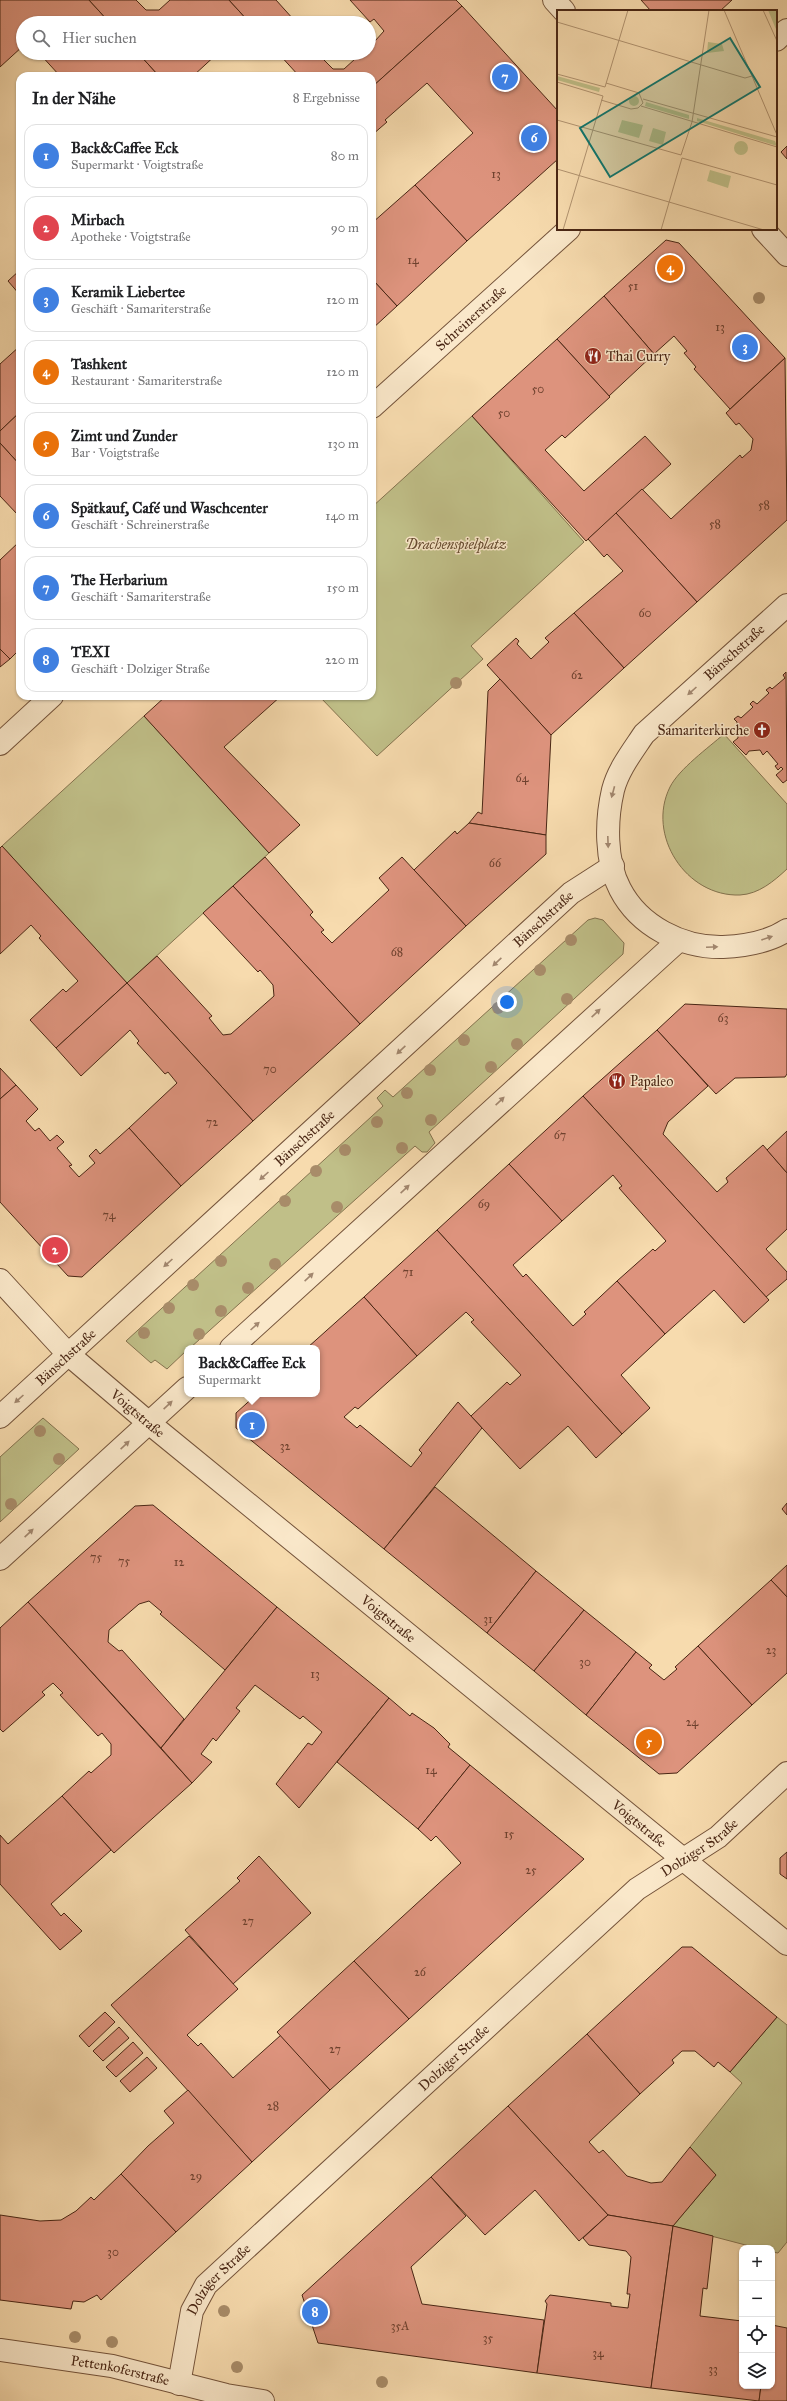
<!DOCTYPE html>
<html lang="de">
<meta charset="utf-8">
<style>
:root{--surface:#fff;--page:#f2f2f2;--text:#202124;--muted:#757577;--line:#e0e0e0;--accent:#8f2418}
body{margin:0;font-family:"IM FELL Great Primer",serif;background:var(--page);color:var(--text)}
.controls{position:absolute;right:12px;bottom:12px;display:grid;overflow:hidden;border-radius:8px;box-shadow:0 1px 3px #0004}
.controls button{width:36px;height:36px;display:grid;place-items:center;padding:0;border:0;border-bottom:1px solid var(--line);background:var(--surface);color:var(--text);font:20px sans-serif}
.you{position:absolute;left:507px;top:1002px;width:14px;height:14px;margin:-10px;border:3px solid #fff;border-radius:50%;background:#1a73e8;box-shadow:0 0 0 6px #1a73e833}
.badge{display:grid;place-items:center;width:26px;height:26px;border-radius:50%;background:var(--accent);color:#fff;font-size:13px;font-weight:700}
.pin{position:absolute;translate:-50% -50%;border:2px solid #fff;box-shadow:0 1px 4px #0006}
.popup{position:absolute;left:184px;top:1345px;width:136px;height:52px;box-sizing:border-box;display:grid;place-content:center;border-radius:8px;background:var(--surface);filter:drop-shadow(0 1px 3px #0005);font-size:13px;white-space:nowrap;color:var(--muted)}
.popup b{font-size:15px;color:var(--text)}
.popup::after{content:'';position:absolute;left:50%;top:100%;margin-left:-8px;border:8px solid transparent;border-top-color:var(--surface)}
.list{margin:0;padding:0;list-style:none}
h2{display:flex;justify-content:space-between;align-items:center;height:52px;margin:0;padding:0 16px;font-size:17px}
h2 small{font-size:13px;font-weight:400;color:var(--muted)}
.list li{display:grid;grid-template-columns:26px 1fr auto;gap:12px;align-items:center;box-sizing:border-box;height:64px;margin:0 8px 8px;padding:0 8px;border:1px solid var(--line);border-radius:12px}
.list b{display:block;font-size:15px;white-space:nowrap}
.list p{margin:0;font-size:13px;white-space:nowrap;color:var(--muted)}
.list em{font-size:13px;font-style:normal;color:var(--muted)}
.icon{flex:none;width:22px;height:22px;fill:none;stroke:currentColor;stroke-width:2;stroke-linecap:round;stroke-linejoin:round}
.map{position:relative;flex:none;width:787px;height:2401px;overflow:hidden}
.search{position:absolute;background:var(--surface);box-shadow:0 1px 3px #0004;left:16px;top:16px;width:360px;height:44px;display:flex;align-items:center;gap:10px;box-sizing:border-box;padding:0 14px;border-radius:22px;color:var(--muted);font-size:15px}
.panel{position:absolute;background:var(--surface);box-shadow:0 1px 3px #0004;left:16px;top:72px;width:360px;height:628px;border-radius:12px}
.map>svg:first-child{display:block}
.green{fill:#c0bf88;stroke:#84724e}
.building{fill:#dd937d;stroke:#492614}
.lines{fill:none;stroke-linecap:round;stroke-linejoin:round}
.minor-casing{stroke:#74533a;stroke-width:24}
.minor{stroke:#fae8ca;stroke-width:22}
.tree{fill:#a88c69}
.oneway{fill:#a2876f}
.labels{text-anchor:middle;stroke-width:3;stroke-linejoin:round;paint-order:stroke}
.number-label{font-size:12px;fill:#6e412e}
.street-label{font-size:14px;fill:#492614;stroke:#fae8ca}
.poi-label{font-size:14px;fill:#492614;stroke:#fae8ca;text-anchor:start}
.park-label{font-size:14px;font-style:italic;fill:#674c31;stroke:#fae8ca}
.inset-road{fill:none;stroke:#b19370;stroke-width:1}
.view{fill:#0f766e;fill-opacity:0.15;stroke:#0f766e;stroke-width:2}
.inset-edge{fill:none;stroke:#492614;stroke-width:2}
</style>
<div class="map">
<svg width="787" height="2401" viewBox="0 0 787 2401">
<rect width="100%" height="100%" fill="#f7dbae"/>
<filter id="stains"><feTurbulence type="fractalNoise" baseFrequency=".005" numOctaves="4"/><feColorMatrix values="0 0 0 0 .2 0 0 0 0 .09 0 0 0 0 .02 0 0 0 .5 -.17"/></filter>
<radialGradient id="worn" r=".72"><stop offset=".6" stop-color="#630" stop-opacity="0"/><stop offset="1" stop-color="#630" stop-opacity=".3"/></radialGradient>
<g class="green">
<path d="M472 416 584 542 471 646 483 659 377 756 319 696H372V507Z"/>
<path d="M144 716 269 853 127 983 2 846Z"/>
<path d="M724 734 787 804V869C774 881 759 894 740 895 686 897 646 835 670 787 679 769 708 748 724 734Z"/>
<path d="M595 918 603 920 624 943 623 954 429 1132 435 1143 427 1152H422L415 1146 190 1348H187V1350L167 1369 155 1360 151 1363 126 1341 383 1106 377 1098 385 1090 393 1097 588 920Z"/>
<path d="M43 1418 79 1449 0 1522V1457Z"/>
<path d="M777 2017 787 2025V2242L778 2253 772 2252V2248H757L673 2226 716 2175 690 2147 742 2083 730 2072Z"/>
</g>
<g class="building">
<path d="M0 0H89L110 23H23V46L0 67Z"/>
<path d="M89 0H136L146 10H159L170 0H229L250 23H110Z"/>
<path d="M229 0H276L294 20 290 23H250Z"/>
<path d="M350 0H456L462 6 372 87V76H299L278 53H325L329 57 324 60 333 69H344L355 59 353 55 355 53H369V40L372 38 375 41 384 31 374 19 370 22Z"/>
<path d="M641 0H732L720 11H651Z"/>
<path d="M462 6 558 111V159L467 241 415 185 473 133 427 83 385 120 387 122 372 135V87Z"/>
<path d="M39 53H138L159 76H60Z"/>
<path d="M138 53H218L193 76H159Z"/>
<path d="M787 146V159L781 152Z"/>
<path d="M415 185 467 241 397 306 372 279V223Z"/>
<path d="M666 240 679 243 785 358 730 409 694 369 696 367 684 353 687 351 674 336 654 354 604 296Z"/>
<path d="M20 270V295L8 281Z"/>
<path d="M372 279 397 306 372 329Z"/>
<path d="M604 296 654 354 609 396 557 339Z"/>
<path d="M557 339 610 397 565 438 562 435 545 450 584 491 645 436 671 464 586 541 472 416Z"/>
<path d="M20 346V412L0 431V364Z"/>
<path d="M785 358 787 520 697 602 616 513 642 489 671 519 740 455 742 458 751 450 753 439 739 423 736 425 726 413Z"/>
<path d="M20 412V465L0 443V431Z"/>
<path d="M0 443 20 465V513L18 515 0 496Z"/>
<path d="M616 513 697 602 624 668 574 613 623 571 607 554 604 557 588 539Z"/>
<path d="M20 541V649L10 659 0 649V560Z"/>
<path d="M574 613 624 668 551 735 487 665 516 638 519 641 517 644 531 659 549 642 545 638Z"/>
<path d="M0 649 10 659 0 667Z"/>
<path d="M786 672 787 780 783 783 776 775 783 769 781 767 778 770 775 766 778 764 767 751 763 755 760 750 749 751 746 755 733 742 738 738 737 722 734 719 738 716 741 718 753 707 750 704 753 701 757 704 769 693 766 690 770 687 772 689 785 678 783 675Z"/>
<path d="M500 679 551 735 546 835 469 823 478 812 482 814 488 691Z"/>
<path d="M166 696H281L224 747 300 825 269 853 144 716Z"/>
<path d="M469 823 546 835V854L466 926 414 870 455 831 457 834Z"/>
<path d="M2 846 127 983 56 1048 30 1020 63 989 66 992 78 981 39 938 41 936 31 925 0 954V848Z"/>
<path d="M265 857 313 912 310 915 324 930 321 932 332 943 389 890 379 878 402 857 466 926 360 1024 233 886Z"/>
<path d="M233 886 360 1024 253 1121 127 983 157 956 212 1016 209 1018 223 1035 231 1034 274 996 273 985 260 970 258 972 203 913Z"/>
<path d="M127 983 253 1121 181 1186 129 1128 177 1083 168 1072 165 1074 137 1043 139 1041 130 1030 81 1076 56 1048Z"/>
<path d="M685 1004 787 1009V1074L785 1077 735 1078 716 1094 657 1030Z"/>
<path d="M657 1030 708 1086 668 1122 663 1134 717 1192 728 1182 726 1178 763 1145 787 1173V1229L766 1249 787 1272V1279L766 1297 583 1096Z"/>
<path d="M0 1068 16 1085 0 1099Z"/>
<path d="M16 1085 38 1109 26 1121 35 1131 39 1128 50 1141 57 1135 64 1142 57 1148 72 1165 69 1166 79 1177 95 1163 89 1156 96 1149 100 1154 129 1128 181 1186 82 1277 68 1276 0 1202V1099Z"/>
<path d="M583 1096 769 1300 744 1323 714 1290 665 1334 617 1281 653 1249 655 1251 666 1241 619 1188 622 1186 613 1175 562 1221 509 1164Z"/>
<path d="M787 1131V1173L767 1150Z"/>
<path d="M509 1164 562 1221 513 1265 523 1277 526 1274 573 1326 586 1314 584 1312 617 1281 665 1334 621 1375 650 1408 622 1434 437 1230Z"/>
<path d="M437 1230 622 1434 596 1458 568 1426 520 1469 471 1416 507 1382 510 1385 521 1375 471 1322 474 1320 466 1312 417 1356 364 1297Z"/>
<path d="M364 1297 417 1356 358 1409 355 1407 344 1417 357 1428 360 1425 411 1467 422 1453 419 1450 458 1402 482 1428 384 1549 236 1428V1413L257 1394H317V1348H307Z"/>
<path d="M435 1487 536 1571 487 1633 384 1549Z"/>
<path d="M787 1503V1515L782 1509Z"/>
<path d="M153 1505 277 1607 225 1670 160 1614 162 1612 149 1601 139 1604 109 1630 108 1642 119 1651 122 1650 184 1719 161 1748 28 1602 135 1506Z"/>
<path d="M787 1565V1597L771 1580Z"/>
<path d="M536 1571 584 1610 534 1671 487 1633Z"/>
<path d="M771 1580 787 1597V1673L752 1705 698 1646Z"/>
<path d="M28 1602 192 1783 114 1853 62 1796 89 1771 91 1773 111 1755V1744L102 1733 98 1736 60 1695 63 1693 53 1683 42 1692 45 1695 3 1732 0 1729V1628Z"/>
<path d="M277 1607 389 1698 299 1808 276 1784 308 1743 312 1745 322 1732 303 1716 300 1719 255 1685 236 1708 240 1711 216 1741 213 1738 201 1754 212 1762 192 1783 161 1748Z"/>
<path d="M584 1610 636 1652 586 1715 534 1671Z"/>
<path d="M698 1646 752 1705 677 1773 659 1774 586 1715 636 1652 652 1665 649 1668 664 1680 677 1669 675 1667Z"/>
<path d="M389 1698 410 1716 412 1713 434 1728 450 1744 448 1747 470 1765 418 1829 337 1762Z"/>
<path d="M470 1765 584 1859 409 2019 354 1961 461 1863 436 1836 431 1841 418 1829Z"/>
<path d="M62 1796 111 1850 51 1904 61 1916 64 1913 82 1931 60 1950 0 1884V1835L8 1844Z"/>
<path d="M787 1852V1879L780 1874V1858Z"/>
<path d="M259 1856 311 1913 233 1984 185 1930 240 1881 237 1878Z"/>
<path d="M189 1936 238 1989 187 2035 198 2046 201 2043 233 2078 281 2035 330 2090 252 2162 111 2005Z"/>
<path d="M682 1947H692L777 2017 730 2072 718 2062 714 2067 695 2051H682L672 2060 674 2063 640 2094 587 2034Z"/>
<path d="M354 1961 409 2019 330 2090 277 2032Z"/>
<path d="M105 2012 115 2022 89 2047 79 2036Z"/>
<path d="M119 2027 129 2038 103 2061 93 2051Z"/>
<path d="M587 2034 640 2094 589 2142 599 2153 603 2150 627 2176 651 2183 662 2182 690 2147 716 2175 673 2226 608 2215 508 2106Z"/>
<path d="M133 2042 143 2053 116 2077 106 2067Z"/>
<path d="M147 2057 157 2068 130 2092 120 2081Z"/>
<path d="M188 2090 252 2162 176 2232 121 2174 148 2146 174 2123 164 2111Z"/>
<path d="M508 2106 608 2215 579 2241 535 2190 485 2235 431 2177Z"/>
<path d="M121 2174 176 2232 101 2300 97 2295 84 2302 73 2301 71 2309 0 2300V2215L40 2221 61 2220 76 2211 91 2197 94 2200Z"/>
<path d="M431 2177 466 2216 411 2267 422 2304 544 2320 537 2373 318 2343 302 2295Z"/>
<path d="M608 2215 673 2226 651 2388 537 2373 547 2304 545 2301 550 2295 611 2303V2306L628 2308 630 2294H627L631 2257 626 2251 589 2245 583 2238Z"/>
<path d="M673 2226 713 2236 707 2289 703 2288 700 2316 742 2321V2386H761L759 2401 651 2388Z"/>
<path d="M772 2325 787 2328V2401H759L761 2386H772Z"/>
</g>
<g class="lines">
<g class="minor-casing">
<g id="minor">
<path d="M554 0 564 11"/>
<path d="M776 40 787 30"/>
<path d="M763 229 787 255"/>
<path id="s1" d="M372 407 569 229"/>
<path d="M787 605 644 734C632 752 618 770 613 790 606 820 605 861 620 889 639 926 682 948 723 947 744 946 769 942 787 930"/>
<path d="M0 744 52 696"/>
<path id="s2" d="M0 1280 68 1354 149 1423 787 1944"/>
<path d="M231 1348 678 941"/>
<path id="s3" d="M0 1417 571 893 613 866"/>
<path d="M0 1559 187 1388"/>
<path id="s4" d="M0 2350 112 2366 226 2395 263 2401"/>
<path id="s5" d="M179 2384 192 2311 206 2285 637 1889 718 1837 787 1773"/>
</g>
</g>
<use href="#minor" class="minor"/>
</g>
<g class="tree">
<circle cx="759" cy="298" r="6"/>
<circle cx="456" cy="683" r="6"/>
<circle cx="571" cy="940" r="6"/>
<circle cx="540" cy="970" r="6"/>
<circle cx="567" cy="999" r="6"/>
<circle cx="498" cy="1008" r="6"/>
<circle cx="464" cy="1040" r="6"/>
<circle cx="517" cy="1044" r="6"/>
<circle cx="491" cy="1067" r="6"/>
<circle cx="430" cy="1070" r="6"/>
<circle cx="407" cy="1093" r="6"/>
<circle cx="431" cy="1120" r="6"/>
<circle cx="377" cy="1122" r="6"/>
<circle cx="402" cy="1148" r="6"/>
<circle cx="345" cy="1150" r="6"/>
<circle cx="316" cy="1171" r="6"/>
<circle cx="285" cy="1201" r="6"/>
<circle cx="337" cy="1207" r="6"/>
<circle cx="221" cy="1261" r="6"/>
<circle cx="275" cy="1264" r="6"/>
<circle cx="193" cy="1285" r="6"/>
<circle cx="248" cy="1288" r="6"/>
<circle cx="169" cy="1308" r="6"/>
<circle cx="221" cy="1311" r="6"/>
<circle cx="144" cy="1333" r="6"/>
<circle cx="199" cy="1334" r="6"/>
<circle cx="40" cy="1431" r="6"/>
<circle cx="59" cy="1459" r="6"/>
<circle cx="11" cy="1504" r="6"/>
<circle cx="224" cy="2311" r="6"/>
<circle cx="75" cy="2337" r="6"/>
<circle cx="112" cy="2342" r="6"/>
<circle cx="237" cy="2367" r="6"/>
<circle cx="382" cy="2382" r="6"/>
</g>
<defs><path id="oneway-solid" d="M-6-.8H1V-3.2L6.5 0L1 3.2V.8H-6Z"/></defs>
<g class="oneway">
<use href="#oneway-solid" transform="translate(692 691) rotate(138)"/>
<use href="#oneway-solid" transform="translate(613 792) rotate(105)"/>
<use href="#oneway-solid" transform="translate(608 842) rotate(88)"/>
<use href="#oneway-solid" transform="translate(767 938) rotate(-19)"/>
<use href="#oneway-solid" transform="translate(712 947) rotate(-3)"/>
<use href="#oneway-solid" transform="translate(497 962) rotate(137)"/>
<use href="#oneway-solid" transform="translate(596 1013) rotate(-43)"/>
<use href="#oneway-solid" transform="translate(401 1050) rotate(137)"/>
<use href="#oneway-solid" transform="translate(500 1101) rotate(-43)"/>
<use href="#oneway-solid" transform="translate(264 1176) rotate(138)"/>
<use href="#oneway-solid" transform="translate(405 1189) rotate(-43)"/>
<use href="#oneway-solid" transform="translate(168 1263) rotate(138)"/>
<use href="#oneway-solid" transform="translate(309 1277) rotate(-43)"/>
<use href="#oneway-solid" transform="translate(255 1326) rotate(-42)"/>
<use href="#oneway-solid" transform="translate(19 1399) rotate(138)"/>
<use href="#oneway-solid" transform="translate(168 1405) rotate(-43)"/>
<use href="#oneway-solid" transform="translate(125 1445) rotate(-43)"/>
<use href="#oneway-solid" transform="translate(29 1533) rotate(-43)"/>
</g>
<defs>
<g id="restaurant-disc" transform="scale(0.9)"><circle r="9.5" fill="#8f2418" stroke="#fae8ca"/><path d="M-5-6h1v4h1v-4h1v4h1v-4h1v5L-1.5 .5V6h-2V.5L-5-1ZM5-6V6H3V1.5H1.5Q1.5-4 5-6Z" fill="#fff"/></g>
<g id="church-disc" transform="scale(0.9)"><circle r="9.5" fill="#8f2418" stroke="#fae8ca"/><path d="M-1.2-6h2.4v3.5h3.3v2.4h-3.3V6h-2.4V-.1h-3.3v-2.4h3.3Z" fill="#fff"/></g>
</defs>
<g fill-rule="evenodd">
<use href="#restaurant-disc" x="593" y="356"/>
<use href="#church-disc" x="762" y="730"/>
<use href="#restaurant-disc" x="617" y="1081"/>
</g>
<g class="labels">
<g class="number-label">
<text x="496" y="178">13</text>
<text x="413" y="264">14</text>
<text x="633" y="290">51</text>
<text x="720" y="331">13</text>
<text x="538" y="393">50</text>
<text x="504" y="417">50</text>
<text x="764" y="509">58</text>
<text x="715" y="528">58</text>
<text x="645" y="617">60</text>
<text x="577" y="679">62</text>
<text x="522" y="782">64</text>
<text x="495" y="867">66</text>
<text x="397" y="956">68</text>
<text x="723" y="1022">63</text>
<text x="270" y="1073">70</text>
<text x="212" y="1126">72</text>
<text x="560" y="1139">67</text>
<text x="484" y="1208">69</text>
<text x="109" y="1219">74</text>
<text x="408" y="1276">71</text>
<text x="285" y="1450">32</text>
<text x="96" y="1561">75</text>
<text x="124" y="1565">75</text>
<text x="179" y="1566">12</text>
<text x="488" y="1623">31</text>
<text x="771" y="1654">23</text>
<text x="585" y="1666">30</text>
<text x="315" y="1678">13</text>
<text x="692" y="1726">24</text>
<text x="431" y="1774">14</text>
<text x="509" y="1838">15</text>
<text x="531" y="1874">25</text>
<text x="248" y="1925">27</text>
<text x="420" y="1976">26</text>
<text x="335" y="2053">27</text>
<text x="273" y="2110">28</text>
<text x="196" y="2180">29</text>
<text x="113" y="2256">30</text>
<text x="400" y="2330">35A</text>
<text x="488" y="2342">35</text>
<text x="598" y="2357">34</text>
<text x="713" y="2373">33</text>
</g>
<g class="street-label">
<text dy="5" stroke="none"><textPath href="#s1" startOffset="133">Schreinerstraße</textPath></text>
<text transform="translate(734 652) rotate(-42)" y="5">Bänschstraße</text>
<text dy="5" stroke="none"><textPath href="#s3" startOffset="737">Bänschstraße</textPath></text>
<text dy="5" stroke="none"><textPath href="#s3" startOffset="413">Bänschstraße</textPath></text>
<text dy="5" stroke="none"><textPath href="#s3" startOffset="89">Bänschstraße</textPath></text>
<text dy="5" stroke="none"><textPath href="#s2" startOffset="192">Voigtstraße</textPath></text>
<text dy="5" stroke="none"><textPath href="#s2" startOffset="516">Voigtstraße</textPath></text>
<text dy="5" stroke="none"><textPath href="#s2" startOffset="840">Voigtstraße</textPath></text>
<text dy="5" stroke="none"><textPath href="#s5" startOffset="764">Dolziger Straße</textPath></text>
<text dy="5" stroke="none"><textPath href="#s5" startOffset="440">Dolziger Straße</textPath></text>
<text dy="5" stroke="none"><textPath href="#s5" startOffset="116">Dolziger Straße</textPath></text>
<text dy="5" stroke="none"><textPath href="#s4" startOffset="122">Pettenkoferstraße</textPath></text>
</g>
<g class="poi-label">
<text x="606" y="361">Thai Curry</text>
<text x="749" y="735" text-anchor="end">Samariterkirche</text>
<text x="630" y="1086">Papaleo</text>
</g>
<g class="park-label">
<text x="456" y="549">Drachenspielplatz</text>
</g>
</g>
<g transform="translate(557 10)">
<rect width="220" height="220" fill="#f7dbae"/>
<path d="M211 0H220V21L218 17ZM151 32 165 34 167 41 150 43ZM0 66 43 78 42 82 0 70ZM72 91a5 5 0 1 1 10 0a5 5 0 1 1-10 0ZM89 92 132 105V109L88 96ZM140 108 218 131 220 136 140 111ZM65 110 86 115 82 128 61 122ZM96 118 109 122 106 135 92 131ZM177 138a7 7 0 1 1 14 0a7 7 0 1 1-14 0ZM153 160 174 166 171 178 150 171Z" fill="#c0bf88"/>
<path class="inset-road" d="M167 0 220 125M206 0 220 31M0 12 188 68 195 66M0 64 48 77 71 0M0 72 46 86 6 220M86 89 220 127M44 90 74 99 81 98 86 93 82 83 49 73M84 96 220 137M0 110 124 145 135 112 152 0M0 159 207 220M104 220 125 148 220 175"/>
<path class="view" d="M173 28 203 77 53 167 23 118Z"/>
<rect width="220" height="220" class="inset-edge"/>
</g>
<rect width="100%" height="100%" filter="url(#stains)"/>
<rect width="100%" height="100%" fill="url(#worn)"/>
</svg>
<div class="controls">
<button>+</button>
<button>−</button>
<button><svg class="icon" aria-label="locate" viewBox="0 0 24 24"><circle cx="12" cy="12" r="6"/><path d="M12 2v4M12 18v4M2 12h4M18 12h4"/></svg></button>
<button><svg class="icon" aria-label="layers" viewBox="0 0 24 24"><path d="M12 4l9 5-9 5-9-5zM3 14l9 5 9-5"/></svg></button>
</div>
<div class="you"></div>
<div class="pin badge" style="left:252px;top:1425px;background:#3f7fe0">1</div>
<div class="popup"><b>Back&amp;Caffee Eck</b>Supermarkt</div>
<div class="pin badge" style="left:55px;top:1250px;background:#e0444e">2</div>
<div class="pin badge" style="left:745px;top:347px;background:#3f7fe0">3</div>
<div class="pin badge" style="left:670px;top:268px;background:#e8710a">4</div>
<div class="pin badge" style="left:649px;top:1742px;background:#e8710a">5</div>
<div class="pin badge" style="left:534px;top:138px;background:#3f7fe0">6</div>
<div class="pin badge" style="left:505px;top:77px;background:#3f7fe0">7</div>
<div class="pin badge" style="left:315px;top:2312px;background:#3f7fe0">8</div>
<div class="search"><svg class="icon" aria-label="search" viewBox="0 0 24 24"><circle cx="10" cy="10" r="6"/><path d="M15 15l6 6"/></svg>Hier suchen</div>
<section class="panel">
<h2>In der Nähe<small>8 Ergebnisse</small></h2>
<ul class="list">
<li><span class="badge" style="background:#3f7fe0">1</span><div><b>Back&amp;Caffee Eck</b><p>Supermarkt · Voigtstraße</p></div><em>80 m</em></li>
<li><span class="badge" style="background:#e0444e">2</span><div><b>Mirbach</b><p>Apotheke · Voigtstraße</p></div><em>90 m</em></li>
<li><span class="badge" style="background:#3f7fe0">3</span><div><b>Keramik Liebertee</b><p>Geschäft · Samariterstraße</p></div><em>120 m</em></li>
<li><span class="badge" style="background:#e8710a">4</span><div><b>Tashkent</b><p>Restaurant · Samariterstraße</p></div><em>120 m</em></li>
<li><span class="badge" style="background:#e8710a">5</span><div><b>Zimt und Zunder</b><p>Bar · Voigtstraße</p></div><em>130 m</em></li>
<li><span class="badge" style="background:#3f7fe0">6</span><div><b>Spätkauf, Café und Waschcenter</b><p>Geschäft · Schreinerstraße</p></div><em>140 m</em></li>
<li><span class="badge" style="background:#3f7fe0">7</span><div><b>The Herbarium</b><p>Geschäft · Samariterstraße</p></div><em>150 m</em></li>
<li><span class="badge" style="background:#3f7fe0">8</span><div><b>TEXI</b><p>Geschäft · Dolziger Straße</p></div><em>220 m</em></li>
</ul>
</section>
</div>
